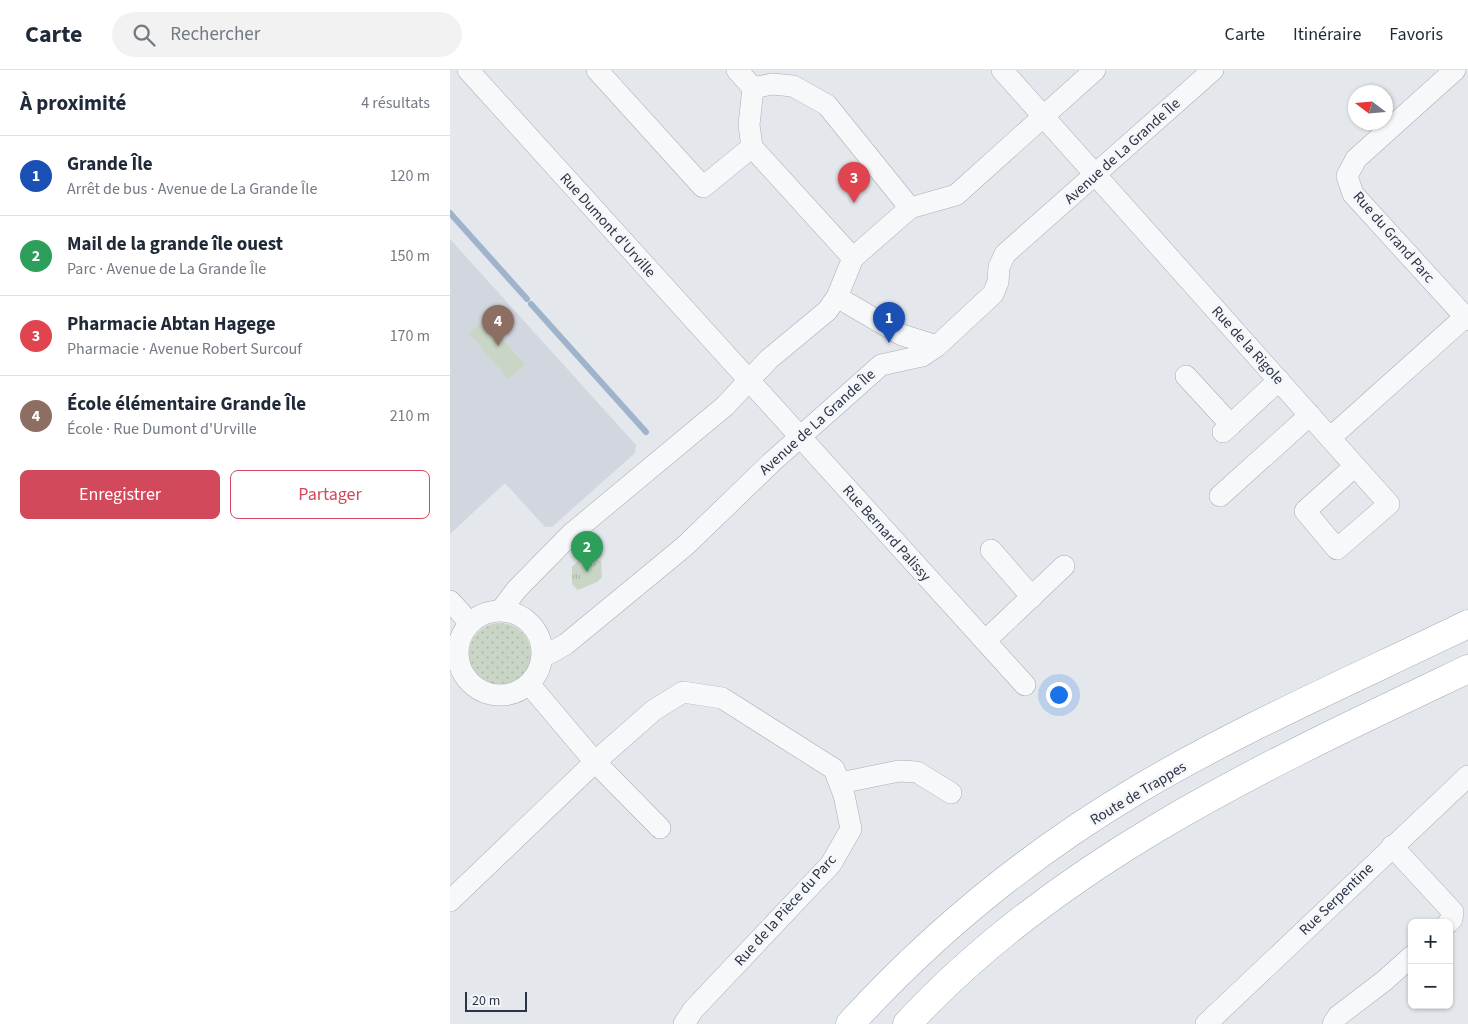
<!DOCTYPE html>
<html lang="fr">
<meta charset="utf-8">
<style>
:root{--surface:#fff;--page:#f2f2f3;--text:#1f2937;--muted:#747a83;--line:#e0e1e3;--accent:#d1495b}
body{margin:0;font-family:"Source Sans 3",sans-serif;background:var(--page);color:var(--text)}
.controls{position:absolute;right:15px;bottom:15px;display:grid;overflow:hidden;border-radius:8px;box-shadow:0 1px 4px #0004}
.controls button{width:45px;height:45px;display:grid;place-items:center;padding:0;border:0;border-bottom:1px solid var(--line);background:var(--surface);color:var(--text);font:25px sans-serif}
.compass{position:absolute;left:898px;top:15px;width:45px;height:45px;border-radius:50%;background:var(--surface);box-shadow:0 1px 4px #0004;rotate:286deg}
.scale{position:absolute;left:15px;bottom:12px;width:62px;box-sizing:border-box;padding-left:5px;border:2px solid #2b3445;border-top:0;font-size:14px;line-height:18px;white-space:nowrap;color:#2b3445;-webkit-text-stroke:4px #f4f6f9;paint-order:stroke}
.you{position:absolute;left:608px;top:624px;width:18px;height:18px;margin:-12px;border:4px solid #fff;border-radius:50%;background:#1a73e8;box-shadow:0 0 0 8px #1a73e833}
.badge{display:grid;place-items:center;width:32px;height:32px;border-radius:50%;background:var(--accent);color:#fff;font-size:16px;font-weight:700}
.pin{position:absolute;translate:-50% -41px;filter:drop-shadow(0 1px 2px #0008)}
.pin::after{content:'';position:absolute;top:26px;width:18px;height:15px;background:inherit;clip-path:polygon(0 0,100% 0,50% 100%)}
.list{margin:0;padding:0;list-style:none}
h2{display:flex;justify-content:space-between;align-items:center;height:65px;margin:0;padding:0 20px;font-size:21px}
h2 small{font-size:16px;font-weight:400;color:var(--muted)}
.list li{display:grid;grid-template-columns:32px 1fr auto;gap:15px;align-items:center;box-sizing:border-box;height:80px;padding:0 20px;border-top:1px solid var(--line)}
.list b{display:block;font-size:19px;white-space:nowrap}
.list p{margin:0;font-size:16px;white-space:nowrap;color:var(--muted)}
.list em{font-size:16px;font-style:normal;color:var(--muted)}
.actions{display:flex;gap:10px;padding:15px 20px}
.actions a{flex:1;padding:11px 0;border:1px solid var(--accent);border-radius:8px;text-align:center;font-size:18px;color:var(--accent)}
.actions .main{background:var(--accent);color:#fff}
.icon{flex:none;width:28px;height:28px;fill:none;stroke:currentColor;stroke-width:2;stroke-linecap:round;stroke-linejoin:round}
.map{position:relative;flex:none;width:1018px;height:954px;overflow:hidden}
header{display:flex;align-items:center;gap:30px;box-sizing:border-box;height:70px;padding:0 25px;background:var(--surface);border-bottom:1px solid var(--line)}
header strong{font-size:24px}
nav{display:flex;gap:28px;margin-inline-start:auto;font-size:18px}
.search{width:350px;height:45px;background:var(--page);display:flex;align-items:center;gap:12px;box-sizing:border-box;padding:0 18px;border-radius:28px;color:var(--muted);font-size:19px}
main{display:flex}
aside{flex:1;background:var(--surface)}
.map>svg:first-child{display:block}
.built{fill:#d2d6de}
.grass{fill:url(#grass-dots)}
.park{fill:url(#park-tufts)}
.pitch{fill:#c9d6c5}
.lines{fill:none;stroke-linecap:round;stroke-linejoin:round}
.stream{stroke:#9fb4cc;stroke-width:6}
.minor-casing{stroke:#a9aeb7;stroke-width:22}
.major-casing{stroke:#a3abb8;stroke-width:29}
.minor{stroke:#f7f8fa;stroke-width:21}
.major{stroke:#fff;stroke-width:28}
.labels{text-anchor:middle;stroke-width:5;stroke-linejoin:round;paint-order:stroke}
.street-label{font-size:15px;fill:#2b3445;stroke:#f4f6f9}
</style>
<header>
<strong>Carte</strong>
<div class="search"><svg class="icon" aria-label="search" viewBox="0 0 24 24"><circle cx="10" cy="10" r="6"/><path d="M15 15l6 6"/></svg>Rechercher</div>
<nav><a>Carte</a><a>Itinéraire</a><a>Favoris</a></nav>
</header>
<main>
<aside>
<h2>À proximité<small>4 résultats</small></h2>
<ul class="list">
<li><span class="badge" style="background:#1a4fb4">1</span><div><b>Grande Île</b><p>Arrêt de bus · Avenue de La Grande Île</p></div><em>120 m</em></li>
<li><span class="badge" style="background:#2e9e5b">2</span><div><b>Mail de la grande île ouest</b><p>Parc · Avenue de La Grande Île</p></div><em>150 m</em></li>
<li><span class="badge" style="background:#e0444e">3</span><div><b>Pharmacie Abtan Hagege</b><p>Pharmacie · Avenue Robert Surcouf</p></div><em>170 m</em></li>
<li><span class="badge" style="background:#8d6e63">4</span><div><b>École élémentaire Grande Île</b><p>École · Rue Dumont d'Urville</p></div><em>210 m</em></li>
</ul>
<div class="actions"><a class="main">Enregistrer</a><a>Partager</a></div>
</aside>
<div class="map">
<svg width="1018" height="954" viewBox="0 0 1018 954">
<defs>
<pattern id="grass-dots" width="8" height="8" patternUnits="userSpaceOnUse" patternTransform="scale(1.25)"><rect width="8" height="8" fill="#c9d6c5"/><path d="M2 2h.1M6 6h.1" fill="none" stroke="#adb8ab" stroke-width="1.8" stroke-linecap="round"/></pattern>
<pattern id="park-tufts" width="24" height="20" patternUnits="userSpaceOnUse" patternTransform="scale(1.25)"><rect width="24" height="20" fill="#c9d6c5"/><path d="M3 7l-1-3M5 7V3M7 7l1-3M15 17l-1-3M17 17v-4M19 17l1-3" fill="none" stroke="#adb8ab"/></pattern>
</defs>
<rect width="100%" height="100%" fill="#e4e7ec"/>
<path class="built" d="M0 169 186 375 185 383 102 457H95L55 413 0 464Z"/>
<circle class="grass" cx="50" cy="584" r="31"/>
<path class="park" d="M132 487 151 491 152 507 147 512 128 520 122 514V497Z"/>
<path class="pitch" d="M35 249 75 295 58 309 19 263Z"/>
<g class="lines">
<g class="stream">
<path d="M0 143 77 229"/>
<path d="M81 234 196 362"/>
</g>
<g class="minor-casing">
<g id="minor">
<path d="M18 0 575 615"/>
<path d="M147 0 253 117 302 77"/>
<path d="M287 0 303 18 299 55 302 77 403 188"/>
<path d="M552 0 880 368 1015 247"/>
<path d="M1005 0 906 89 897 106 903 124 1018 250"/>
<path d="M303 18 322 14 343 16 377 35 460 138"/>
<path d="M387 227 452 265 487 276"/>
<path d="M736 306 781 355"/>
<path d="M773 362 829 310"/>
<path d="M880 368 939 434 887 479 855 441 905 396"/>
<path d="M770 426 860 345"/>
<path d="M541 480 582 527"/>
<path d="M0 531 20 553"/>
<path d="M51 540 67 519 121 464 275 336 319 289 377 241 387 227 403 188 460 138 506 125 645 0"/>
<circle cx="50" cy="583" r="42"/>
<path d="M535 571 614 496"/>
<path d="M93 587 116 574 235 476 323 391 431 295 472 286 487 276 543 224 548 212 549 197 555 184 763 0"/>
<path d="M79 614 145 692 210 758"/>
<path d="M390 713 449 701 467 702 501 723"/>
<path d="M942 776 1003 842 1002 849 998 853"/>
<path d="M0 831 145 692 204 640 233 622 272 628 384 699 394 725 401 759 381 794 243 940 234 954"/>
<path d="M756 954 1018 706"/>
<path d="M883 954 888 946 934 911 962 886"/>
</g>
</g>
<g class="major-casing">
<g id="major">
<path d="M400 954C483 863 581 783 687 720 793 657 907 608 1018 554"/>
<path d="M457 954C610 789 818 694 1018 599"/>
</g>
</g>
<use href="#minor" class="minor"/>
<use href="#major" class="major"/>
</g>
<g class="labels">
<g class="street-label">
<text transform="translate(672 81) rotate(-42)" y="5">Avenue de La Grande Île</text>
<text transform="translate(158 155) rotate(48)" y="5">Rue Dumont d'Urville</text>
<text transform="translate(944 167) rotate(49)" y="5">Rue du Grand Parc</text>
<text transform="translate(798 275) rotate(48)" y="5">Rue de la Rigole</text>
<text transform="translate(367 352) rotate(-42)" y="5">Avenue de La Grande Île</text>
<text transform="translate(437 463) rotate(48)" y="5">Rue Bernard Palissy</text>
<text transform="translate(688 723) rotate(-31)" y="5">Route de Trappes</text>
<text transform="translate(886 829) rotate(-44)" y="5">Rue Serpentine</text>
<text transform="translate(335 840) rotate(-48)" y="5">Rue de la Pièce du Parc</text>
</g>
</g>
</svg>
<div class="controls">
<button>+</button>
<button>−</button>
</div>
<svg class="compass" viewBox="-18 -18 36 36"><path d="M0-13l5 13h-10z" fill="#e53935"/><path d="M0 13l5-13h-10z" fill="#747a83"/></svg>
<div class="scale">20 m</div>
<div class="you"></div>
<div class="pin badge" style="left:439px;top:273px;background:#1a4fb4">1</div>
<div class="pin badge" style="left:137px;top:502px;background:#2e9e5b">2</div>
<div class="pin badge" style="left:404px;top:133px;background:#e0444e">3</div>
<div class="pin badge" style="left:48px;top:276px;background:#8d6e63">4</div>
</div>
</main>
